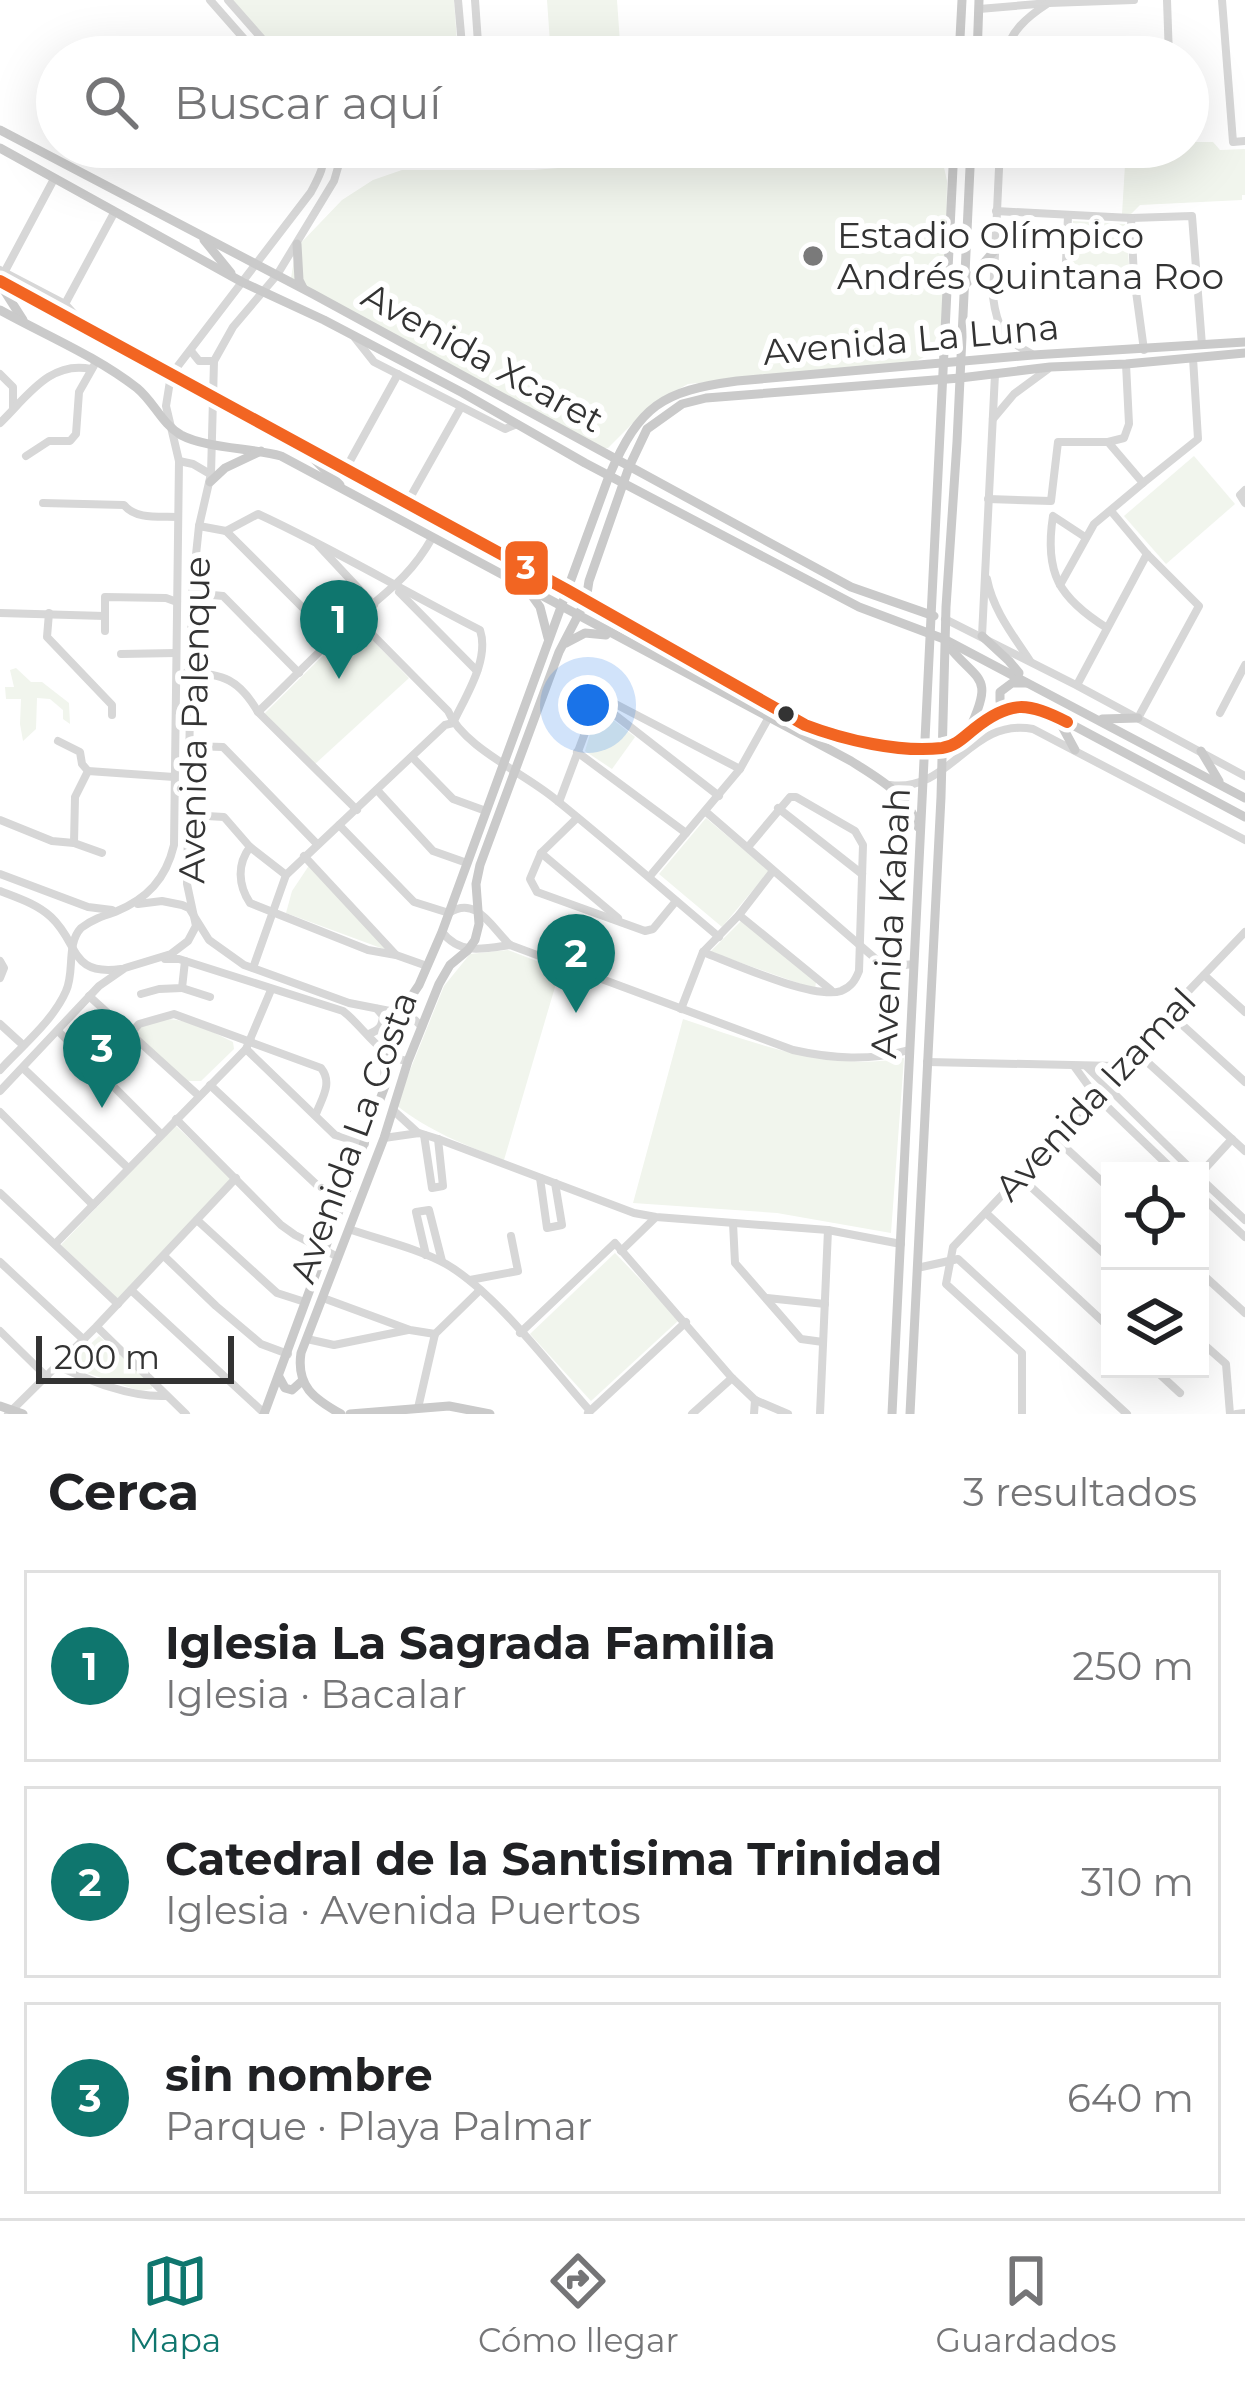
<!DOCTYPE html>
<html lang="es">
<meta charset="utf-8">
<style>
:root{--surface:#fff;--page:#f2f2f2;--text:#202124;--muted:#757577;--line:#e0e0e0;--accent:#0f766e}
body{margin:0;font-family:Montserrat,sans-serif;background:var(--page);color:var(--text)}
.controls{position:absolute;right:36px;bottom:36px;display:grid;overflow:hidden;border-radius:0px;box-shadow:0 12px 48px #0002}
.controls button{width:108px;height:108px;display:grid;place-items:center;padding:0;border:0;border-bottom:3px solid var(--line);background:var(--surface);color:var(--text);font:60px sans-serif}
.scale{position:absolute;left:36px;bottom:30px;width:198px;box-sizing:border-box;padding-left:12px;border:6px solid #333;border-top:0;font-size:33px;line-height:42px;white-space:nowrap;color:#333;-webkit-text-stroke:9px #fff;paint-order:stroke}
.you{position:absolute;left:588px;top:705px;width:42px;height:42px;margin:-30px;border:9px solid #fff;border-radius:50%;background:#1a73e8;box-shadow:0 0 0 18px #1a73e833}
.badge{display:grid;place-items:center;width:78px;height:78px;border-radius:50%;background:var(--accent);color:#fff;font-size:39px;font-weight:700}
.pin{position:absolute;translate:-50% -99px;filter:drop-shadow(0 3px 6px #0008)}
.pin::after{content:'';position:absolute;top:63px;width:42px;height:36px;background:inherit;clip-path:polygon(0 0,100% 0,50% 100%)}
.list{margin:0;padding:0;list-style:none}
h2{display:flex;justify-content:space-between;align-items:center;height:156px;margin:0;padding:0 48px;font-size:51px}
h2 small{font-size:39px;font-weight:400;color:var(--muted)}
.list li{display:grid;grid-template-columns:78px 1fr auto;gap:36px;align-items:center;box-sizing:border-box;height:192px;margin:0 24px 24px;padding:0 24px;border:3px solid var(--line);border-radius:0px}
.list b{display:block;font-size:45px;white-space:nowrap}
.list p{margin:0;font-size:39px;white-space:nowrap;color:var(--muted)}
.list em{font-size:39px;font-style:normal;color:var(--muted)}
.icon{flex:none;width:66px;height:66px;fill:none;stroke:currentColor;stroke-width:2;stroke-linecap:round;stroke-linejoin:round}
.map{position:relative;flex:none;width:1245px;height:1414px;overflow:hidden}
.search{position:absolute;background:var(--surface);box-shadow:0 12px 48px #0002;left:36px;right:36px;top:36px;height:132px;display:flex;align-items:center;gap:30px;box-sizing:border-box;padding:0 42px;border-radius:66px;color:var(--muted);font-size:45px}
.sheet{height:804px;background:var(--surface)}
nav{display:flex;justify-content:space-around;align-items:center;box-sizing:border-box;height:168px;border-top:3px solid var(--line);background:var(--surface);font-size:33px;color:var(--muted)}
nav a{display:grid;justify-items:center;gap:6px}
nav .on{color:var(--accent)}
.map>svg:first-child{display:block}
.green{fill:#f1f5ed}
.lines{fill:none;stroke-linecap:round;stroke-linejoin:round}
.minor{stroke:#d7d7d7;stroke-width:8}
.major{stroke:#cacaca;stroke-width:9}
.bus-1-casing{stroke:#fff;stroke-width:21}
.bus-1{stroke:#f26522;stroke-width:12}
.poi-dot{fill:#7a7a7a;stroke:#fff;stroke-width:4.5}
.bus-dot{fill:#333;stroke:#fff;stroke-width:4.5}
.labels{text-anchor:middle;stroke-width:12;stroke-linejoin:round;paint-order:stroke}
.poi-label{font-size:36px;fill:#333;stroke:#fff;text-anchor:start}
.street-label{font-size:36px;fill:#333;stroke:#fff}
.line-badge{stroke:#fff;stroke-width:4.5}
.badge-label{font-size:33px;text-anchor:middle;font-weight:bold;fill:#fff}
</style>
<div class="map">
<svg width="1245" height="1414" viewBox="0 0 1245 1414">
<rect width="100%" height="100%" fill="#fff"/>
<g class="green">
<path d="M227 0H454L458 57H277Z"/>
<path d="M547 0H617L621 57H551Z"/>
<path d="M1188 142H1213L1220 150 1245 149V195H1242V200L1140 205 1131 214H1122L1125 165 1164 147H1188Z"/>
<path d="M824 147 926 148 943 163 947 181C946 217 949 317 935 345 930 354 922 359 913 362L688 384 652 404 608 448H599L291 278 296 248 342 200 373 180 402 170H533Z"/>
<path d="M1073 221 1125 224 1130 274 1069 282Z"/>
<path d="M1194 456 1235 504 1166 564 1124 516Z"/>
<path d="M356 623 409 678 315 764 264 714Z"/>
<path d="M16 668 31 682H42L69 703 70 724 63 719V710L50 699 37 698 36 729 23 741 20 724 21 699H6L5 687H14L10 670Z"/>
<path d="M603 712 635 737 612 769 585 751 596 714Z"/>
<path d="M706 818 769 871 722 927 659 874Z"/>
<path d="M310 864 389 951 286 913 292 891Z"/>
<path d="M741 921 816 982 815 989 710 952Z"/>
<path d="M508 950 560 970 504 1160C464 1145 429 1131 396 1105L444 986 470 954Z"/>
<path d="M167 1019C190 1020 213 1032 233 1042L234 1049 201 1081H187L135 1034 141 1026Z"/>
<path d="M683 1019C754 1043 828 1072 904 1058L891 1233 777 1213 633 1203Z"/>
<path d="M175 1125 233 1180 119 1300 61 1245Z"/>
<path d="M615 1253 679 1320 591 1401 530 1334Z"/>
<path d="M99 1336 152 1384V1389L140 1391 75 1369 76 1358Z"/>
</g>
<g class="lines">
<g class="minor">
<path d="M210 0 260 57"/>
<path d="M228 0 278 57"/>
<path d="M458 0 463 57"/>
<path d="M475 0 479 57"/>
<path d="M1167 0 1169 57"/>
<path d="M1222 0 1233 142 1245 141"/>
<path d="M979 9 1049 3 1134 0"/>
<path d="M1005 57C1009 32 1027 17 1047 4"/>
<path d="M515 147H558"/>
<path d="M943 147C955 158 970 158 982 147"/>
<path d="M1000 147 993 297C997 328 1004 340 1032 354"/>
<path d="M1000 152 1131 163 1163 147"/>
<path d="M996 211 1131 218 1192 216 1202 345"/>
<path d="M1068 216 1065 285 1134 277"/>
<path d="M1131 218 1134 277 1144 350"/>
<path d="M0 270 65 304 83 324"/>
<path d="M5 271 54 179"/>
<path d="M65 304 114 213"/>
<path d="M355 338 374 362 505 429 517 424"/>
<path d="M191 351 199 361H214"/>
<path d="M1126 364 1129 424 1124 438 1108 442 1143 483 1198 439 1193 358"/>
<path d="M0 374 13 387V408"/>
<path d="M993 419 1014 394 1048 369"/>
<path d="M0 423C27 397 50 360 91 369"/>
<path d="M26 456 49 441H70L76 434 79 392 96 362"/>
<path d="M179 461 193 464 210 474"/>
<path d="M345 470 398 374"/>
<path d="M1245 490 1240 495 1245 503"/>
<path d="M988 499 1051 501 1058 442H1108"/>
<path d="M43 503 124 505C136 520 160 516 178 517"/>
<path d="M407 503 461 407"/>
<path d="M1111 511 1147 554 1199 606 1138 718"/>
<path d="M199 526 226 531 334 639"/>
<path d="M226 531 258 514C334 549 405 592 480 630 490 660 465 697 453 723L445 725 286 875 253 968"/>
<path d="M1085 537 1053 516C1044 573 1059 598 1107 628"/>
<path d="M318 545 374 605"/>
<path d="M987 579C993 610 1013 635 1030 661"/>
<path d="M1060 585 1094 524 1143 483"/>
<path d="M399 592 477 671"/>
<path d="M192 593 223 596 299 673"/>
<path d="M0 613 105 616"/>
<path d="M49 613 47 637 112 705V715"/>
<path d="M356 618 448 711C463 747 524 773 555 799 611 844 664 891 719 937"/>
<path d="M945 619 1076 685 1245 776"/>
<path d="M105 631V597L166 598 177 602"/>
<path d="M982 636 995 374"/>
<path d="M121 654 176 653"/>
<path d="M187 672C223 674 239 679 258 712L357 810"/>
<path d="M1077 685 1147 554"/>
<path d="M597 701 719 796"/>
<path d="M258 712C290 682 320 649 354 620 386 592 410 577 432 538"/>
<path d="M1220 713 1245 665"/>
<path d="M58 741 80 752 82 764 88 771"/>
<path d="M189 746 223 747 317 844"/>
<path d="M577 752 686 833"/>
<path d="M412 757 453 799 486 811"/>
<path d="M88 771 75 797 74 843 102 853"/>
<path d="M88 771 174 777"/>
<path d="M890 785C951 793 970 717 1033 729L1245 840"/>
<path d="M377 790 433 851 467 863"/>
<path d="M559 802 597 701 602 697 740 769"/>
<path d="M778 808 862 874"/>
<path d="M705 811 885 967 914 964"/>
<path d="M189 815 224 817 250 847 286 875"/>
<path d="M577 818 541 853 530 879 537 892 645 931 653 929 676 901"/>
<path d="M0 820 52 841 74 843"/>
<path d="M339 825 414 902 449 913C476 895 491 927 510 945L793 1050C833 1059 870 1061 909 1050"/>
<path d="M250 847C237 864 238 885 250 903L368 950 396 955 427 966"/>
<path d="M541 853 618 918"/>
<path d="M304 856 395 954"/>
<path d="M0 874 88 907 112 910"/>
<path d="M650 876 740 769 769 717"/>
<path d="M0 891C18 898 37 904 51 917 80 944 69 976 121 969"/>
<path d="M138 904 162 901 182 905 189 908 209 940 244 965 349 1003 400 1013 415 1020 422 1027"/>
<path d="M739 915 831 990"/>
<path d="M442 932C460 955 483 949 510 945"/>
<path d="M703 952C732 963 814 1000 841 991 851 987 855 981 859 971L863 845 855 831 796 797H790L748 847"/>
<path d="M165 959H179L343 1011C364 1027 380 1058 408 1061"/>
<path d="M0 961 4 968 0 978"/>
<path d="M1204 975 1245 1012"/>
<path d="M182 988 210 997"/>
<path d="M141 994 159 989 182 988 185 961"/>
<path d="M89 996 199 1096"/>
<path d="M681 1009 703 952 739 915 773 871"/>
<path d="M1168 1012 1245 1082"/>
<path d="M0 1024 23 1045"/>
<path d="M58 1031 161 1134"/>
<path d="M130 1034 139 1024 174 1014 321 1068C333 1083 322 1098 316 1114"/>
<path d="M369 1034C379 1030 382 1027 383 1016L377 1009"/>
<path d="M246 1049 335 1135 365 1144"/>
<path d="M1133 1049 1245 1151"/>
<path d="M927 1062 1117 1066"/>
<path d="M1074 1066 1095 1095 1174 1171"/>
<path d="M1087 1067 1193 1171"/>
<path d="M23 1068 128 1168"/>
<path d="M0 1070C22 1046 53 1021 66 991 75 972 66 944 81 928 91 920 103 916 115 912 147 899 166 879 174 845L179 461 166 406 171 375 311 192C319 177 326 164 324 147"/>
<path d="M210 1085 318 1186 346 1195"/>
<path d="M0 1091 99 986 125 968 171 954 188 941 196 926 187 884 192 593 199 526 211 474 214 361 233 327 277 275 334 181 341 157 339 147"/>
<path d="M393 1110 418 1133"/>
<path d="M0 1112 93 1205"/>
<path d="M176 1119 281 1225 295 1235 338 1257"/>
<path d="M424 1135 432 1188 443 1186 438 1139"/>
<path d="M384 1138 419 1133 438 1139 634 1213 656 1217 828 1230 901 1244"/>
<path d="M1055 1138 1110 1189"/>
<path d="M1200 1174 1232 1139"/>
<path d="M1019 1176 1110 1259"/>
<path d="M540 1178 547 1228 562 1225 555 1183"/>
<path d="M1200 1178 1245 1220"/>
<path d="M0 1193 118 1304"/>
<path d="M1200 1195 1245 1237"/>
<path d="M986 1213 1110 1328"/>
<path d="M197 1220 277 1293 305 1302"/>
<path d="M733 1223 735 1263 801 1339 823 1342"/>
<path d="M349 1229C380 1240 417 1248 446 1264 496 1293 550 1366 590 1411"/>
<path d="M55 1244 246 1049 271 990"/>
<path d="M621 1251 655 1218"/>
<path d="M426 1255 416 1212 429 1210 442 1261"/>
<path d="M164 1256 216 1306 261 1344 288 1354"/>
<path d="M0 1262 84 1340"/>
<path d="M917 1268 958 1259 1127 1414"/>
<path d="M1200 1272 1245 1313"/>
<path d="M470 1280 518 1271 511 1236"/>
<path d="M131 1290 265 1414"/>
<path d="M323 1298 410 1330 435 1334"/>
<path d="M767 1298 825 1304"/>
<path d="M97 1327 186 1414"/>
<path d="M0 1331 47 1377"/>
<path d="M520 1333 615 1243 732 1378 755 1400 788 1414"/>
<path d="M307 1339 334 1345 408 1330"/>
<path d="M1200 1341 1226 1364 1230 1414"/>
<path d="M58 1366C91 1381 128 1397 165 1396"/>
<path d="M1154 1369 1180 1393"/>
<path d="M418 1408 435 1334 480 1290"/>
<path d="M588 1413 686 1322"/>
<path d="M8 1414 96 1327 236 1178"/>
<path d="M692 1414 732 1378"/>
<path d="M754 1414 755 1400"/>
<path d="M820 1414 828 1230"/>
<path d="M1022 1414V1353L946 1284 953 1247 1087 1105 1133 1049 1245 932"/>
<path d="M1236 1414 1245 1413"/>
</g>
<g class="major">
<path d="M959 57 962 0"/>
<path d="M977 57 979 0"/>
<path d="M0 130 313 294 851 587 934 616"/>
<path d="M0 148 242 282 324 320 463 393 585 463 859 607 944 639 1245 798"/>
<path d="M204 240 231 273"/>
<path d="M297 244 299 280 303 288"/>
<path d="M0 281 567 590 805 725C837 737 920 758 953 745 962 741 968 733 976 727 995 712 1012 708 1037 706L1245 817"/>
<path d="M0 284 23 320"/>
<path d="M965 285 995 250"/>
<path d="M0 310C45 335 96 356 137 388 154 402 162 424 181 435 205 448 252 448 281 456L851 761C878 778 909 795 918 827"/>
<path d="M310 455 340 485"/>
<path d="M210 482 225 468 261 451"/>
<path d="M530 593 540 607 548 638"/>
<path d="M982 636 1009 661 1019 673"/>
<path d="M566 643 585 633 606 635"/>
<path d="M946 643C977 683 996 673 969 730"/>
<path d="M1006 709 1000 701V692L1012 683H1026"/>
<path d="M1057 717 1075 750"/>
<path d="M1102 719 1138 718"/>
<path d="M1201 751 1219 781"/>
<path d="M279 1377 285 1388 292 1390 302 1381"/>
<path d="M0 1406 23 1414"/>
<path d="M264 1414 385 1086V1042L400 1013 419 985 442 932 609 476C640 405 662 391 737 381L1033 355 1245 342"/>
<path d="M341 1414C314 1399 296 1386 301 1353L384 1138 408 1061 439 984 450 965 468 950 475 940 479 924 476 884 480 865 559 652 586 600 589 581 629 467 647 429 682 404 706 398 960 378 1050 367 1126 364 1245 353"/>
<path d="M350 1414 449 1406 490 1414"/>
<path d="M892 1414 954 147"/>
<path d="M910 1414 941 797 946 607 957 442 971 147"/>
</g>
<g class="bus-1-casing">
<path id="bus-1" d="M0 281 567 590 805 725C844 740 900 753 942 748 956 746 964 737 974 729 1010 700 1028 702 1067 722"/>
</g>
<use href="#bus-1" class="bus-1"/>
</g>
<circle class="poi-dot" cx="813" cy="256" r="12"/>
<circle class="bus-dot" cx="786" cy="714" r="10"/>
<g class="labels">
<g class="poi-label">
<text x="837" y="248">Estadio Olímpico<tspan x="837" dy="41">Andrés Quintana Roo</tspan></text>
</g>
<g class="street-label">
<text transform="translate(911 339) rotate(-5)" y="13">Avenida La Luna</text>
<text transform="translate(483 357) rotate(29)" y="13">Avenida Xcaret</text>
<text transform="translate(194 720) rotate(-89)" y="13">Avenida Palenque</text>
<text transform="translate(890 923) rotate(-87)" y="13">Avenida Kabah</text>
<text transform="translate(1095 1094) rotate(-47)" y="13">Avenida Izamal</text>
<text transform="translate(353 1137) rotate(-70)" y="13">Avenida La Costa</text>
</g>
</g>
<rect class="line-badge" x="503" y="539" width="47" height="58" rx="12" fill="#f26522"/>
<g class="badge-label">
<text x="526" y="579">3</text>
</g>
</svg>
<div class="controls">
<button><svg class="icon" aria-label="locate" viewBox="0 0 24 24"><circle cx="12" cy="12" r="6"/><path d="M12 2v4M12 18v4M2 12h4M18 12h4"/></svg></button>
<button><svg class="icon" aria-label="layers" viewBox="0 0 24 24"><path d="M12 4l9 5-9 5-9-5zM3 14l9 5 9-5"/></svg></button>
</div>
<div class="scale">200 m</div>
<div class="you"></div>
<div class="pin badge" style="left:339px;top:679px">1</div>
<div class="pin badge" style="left:576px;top:1013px">2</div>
<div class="pin badge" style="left:102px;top:1108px">3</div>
<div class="search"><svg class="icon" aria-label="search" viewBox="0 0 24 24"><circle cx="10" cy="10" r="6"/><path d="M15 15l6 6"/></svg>Buscar aquí</div>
</div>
<section class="sheet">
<h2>Cerca<small>3 resultados</small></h2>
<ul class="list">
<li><span class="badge">1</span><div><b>Iglesia La Sagrada Familia</b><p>Iglesia · Bacalar</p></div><em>250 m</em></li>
<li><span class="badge">2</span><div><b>Catedral de la Santisima Trinidad</b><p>Iglesia · Avenida Puertos</p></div><em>310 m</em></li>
<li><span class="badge">3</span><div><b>sin nombre</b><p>Parque · Playa Palmar</p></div><em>640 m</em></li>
</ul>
</section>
<nav>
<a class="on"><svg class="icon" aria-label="map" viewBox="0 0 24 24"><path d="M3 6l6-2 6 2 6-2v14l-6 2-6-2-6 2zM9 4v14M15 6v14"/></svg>Mapa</a>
<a><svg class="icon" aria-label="directions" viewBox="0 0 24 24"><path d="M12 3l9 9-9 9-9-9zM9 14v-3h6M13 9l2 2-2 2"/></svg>Cómo llegar</a>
<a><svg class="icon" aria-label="saved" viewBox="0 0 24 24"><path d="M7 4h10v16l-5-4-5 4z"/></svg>Guardados</a>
</nav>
